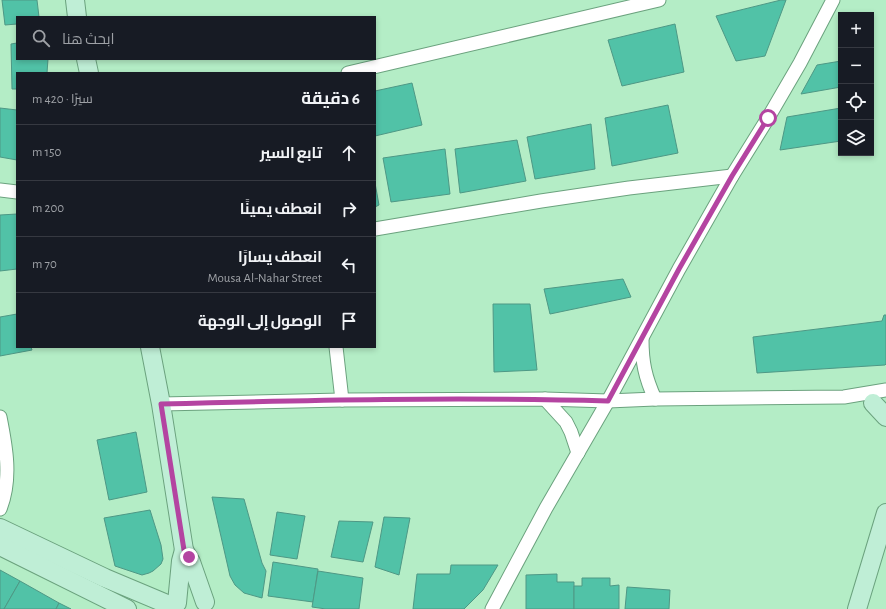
<!DOCTYPE html>
<html lang="ar">
<meta charset="utf-8">
<style>
:root{--surface:#171b24;--page:#20242c;--text:#f1f3f6;--muted:#9ea1a6;--line:#363941}
body{margin:0;font-family:"Alegreya Sans",Cairo,sans-serif;background:var(--page);color:var(--text);direction:rtl}
.controls{position:absolute;right:12px;top:12px;display:grid;overflow:hidden;border-radius:0px;box-shadow:0 2px 6px #0003}
.controls button{width:36px;height:36px;display:grid;place-items:center;padding:0;border:0;border-bottom:1px solid var(--line);background:var(--surface);color:var(--text);font:20px sans-serif}
.stop{position:absolute;width:12px;height:12px;margin:-9px;border:3px solid #b444a1;border-radius:50%;background:#fff}
.stop.end{background:#b444a1;border-color:#fff;box-shadow:0 1px 4px #0008}
.list{margin:0;padding:0;list-style:none}
h2{display:flex;justify-content:space-between;align-items:center;height:52px;margin:0;padding:0 16px;font-size:17px}
h2 small{font-size:13px;font-weight:400;color:var(--muted)}
.list li{display:grid;grid-template-columns:26px 1fr auto;gap:12px;align-items:center;box-sizing:border-box;height:56px;padding:0 16px;border-top:1px solid var(--line)}
.list b{display:block;font-size:15px;white-space:nowrap}
.list p{margin:0;font-size:13px;white-space:nowrap;color:var(--muted)}
.list em{font-size:13px;font-style:normal;color:var(--muted)}
.icon{flex:none;width:22px;height:22px;fill:none;stroke:currentColor;stroke-width:2;stroke-linecap:round;stroke-linejoin:round}
.map{position:relative;flex:none;width:886px;height:609px;overflow:hidden;direction:ltr}
.search{position:absolute;background:var(--surface);box-shadow:0 2px 6px #0003;left:16px;top:16px;width:360px;height:44px;display:flex;align-items:center;gap:10px;box-sizing:border-box;padding:0 14px;border-radius:0px;color:var(--muted);font-size:15px}
.panel{position:absolute;background:var(--surface);box-shadow:0 2px 6px #0003;left:16px;top:72px;width:360px;height:276px;border-radius:0px;direction:rtl}
.map>svg:first-child{display:block}
.building{fill:#51c2a7;stroke:#4e9885}
.lines{fill:none;stroke-linecap:round;stroke-linejoin:round}
.street-casing{stroke:#6ba27e;stroke-width:15}
.secondary-casing{stroke:#6ba27e;stroke-width:20}
.street{stroke:#fff;stroke-width:13}
.secondary{stroke:#bfeed6;stroke-width:18}
.route{stroke:#b444a1;stroke-width:5}
</style>
<div class="map">
<svg width="886" height="609" viewBox="0 0 886 609">
<rect width="100%" height="100%" fill="#b4edc6"/>
<g class="building">
<path d="M2 0H37L39 17H17V24L5 25Z"/>
<path d="M781 0H786L765 56 736 61 716 16Z"/>
<path d="M675 24 684 72 622 86 608 40Z"/>
<path d="M17 43V59H48L47 73H17V89H12L11 44Z"/>
<path d="M841 61V87L801 94 817 65Z"/>
<path d="M412 83 422 125 375 136V91Z"/>
<path d="M668 105 678 153 612 166 605 118Z"/>
<path d="M0 108 17 110V160L0 157Z"/>
<path d="M841 108V141L780 150 787 117Z"/>
<path d="M591 124 595 169 535 179 527 137Z"/>
<path d="M517 140 526 181 460 193 455 149Z"/>
<path d="M445 149 450 194 391 202 383 158Z"/>
<path d="M375 183 379 205 375 207Z"/>
<path d="M17 214V269L0 271V215Z"/>
<path d="M623 279 631 297 550 314 544 289Z"/>
<path d="M493 304H530L537 370 494 372Z"/>
<path d="M17 314V347H31L32 350 0 356V317Z"/>
<path d="M884 315H886V364L885 365 757 373 753 337 882 321Z"/>
<path d="M136 432 147 492 109 500 97 440Z"/>
<path d="M212 497 244 499 262 563 266 571 262 598 244 593 235 585 230 576Z"/>
<path d="M150 510 161 545 163 559 161 564 153 571 149 573 142 575 115 566 104 518Z"/>
<path d="M277 512 305 516 297 559 270 555Z"/>
<path d="M384 517 410 518 399 575 375 567Z"/>
<path d="M339 521 373 522 363 562 331 557Z"/>
<path d="M273 562 318 569 313 602 268 596Z"/>
<path d="M451 565H498L483 590 464 609H413L417 574H450Z"/>
<path d="M0 570 20 581 4 609H0Z"/>
<path d="M318 571 363 578 359 609H326L312 607Z"/>
<path d="M557 574V582H574V609H526V575Z"/>
<path d="M582 578H610V586L619 585V609H574V586H582Z"/>
<path d="M20 581 59 603 56 609H4Z"/>
<path d="M627 587 670 590 669 609H625Z"/>
<path d="M59 603 71 609H56Z"/>
</g>
<g class="lines">
<g class="street-casing">
<g id="street">
<path d="M348 73 659 0"/>
<path d="M0 190 17 192"/>
<path d="M375 229 541 201 629 188 732 176"/>
<path d="M642 339C642 362 645 377 655 399"/>
<path d="M336 347 342 400"/>
<path d="M545 399 566 422 571 432 578 453"/>
<path d="M161 404 342 400 545 399 608 401 655 399 844 397 886 390"/>
<path d="M0 417C6 447 12 479 0 509"/>
<path d="M492 609 546 508 608 401 679 269 732 176 768 118 800 63 833 0"/>
</g>
</g>
<g class="secondary-casing">
<g id="secondary">
<path d="M75 0 77 17"/>
<path d="M86 59 89 73"/>
<path d="M150 347 161 404 184 550 191 562 205 602"/>
<path d="M873 403 886 417"/>
<path d="M0 528 105 578 174 607"/>
<path d="M0 546 127 609"/>
<path d="M177 603 181 561 184 550"/>
<path d="M857 609 886 513"/>
</g>
</g>
<use href="#street" class="street"/>
<use href="#secondary" class="secondary"/>
</g>
<g class="lines">
<path class="route" d="M189 557 184 550 161 404C310 400 459 397 608 401L679 269 732 176 768 118"/>
</g>
</svg>
<div class="controls">
<button>+</button>
<button>−</button>
<button><svg class="icon" aria-label="locate" viewBox="0 0 24 24"><circle cx="12" cy="12" r="6"/><path d="M12 2v4M12 18v4M2 12h4M18 12h4"/></svg></button>
<button><svg class="icon" aria-label="layers" viewBox="0 0 24 24"><path d="M12 4l9 5-9 5-9-5zM3 14l9 5 9-5"/></svg></button>
</div>
<div class="stop" style="left:768px;top:118px"></div>
<div class="stop end" style="left:189px;top:557px"></div>
<div class="search"><svg class="icon" aria-label="search" viewBox="0 0 24 24"><circle cx="10" cy="10" r="6"/><path d="M15 15l6 6"/></svg>ابحث هنا</div>
<section class="panel">
<h2>6 دقيقة<small>سيرًا · 420 m</small></h2>
<ul class="list">
<li><svg class="icon" aria-label="ahead" viewBox="0 0 24 24"><path d="M12 20V5M6 11l6-6 6 6"/></svg><div><b>تابع السير</b></div><em>150 m</em></li>
<li><svg class="icon" aria-label="right" viewBox="0 0 24 24"><path d="M7 20v-9h11M14 6l5 5-5 5"/></svg><div><b>انعطف يمينًا</b></div><em>200 m</em></li>
<li><svg class="icon" aria-label="left" viewBox="0 0 24 24"><path d="M17 20v-9H6M10 6l-5 5 5 5"/></svg><div><b>انعطف يسارًا</b><p>Mousa Al-Nahar Street</p></div><em>70 m</em></li>
<li><svg class="icon" aria-label="arrive" viewBox="0 0 24 24"><path d="M6 21V4h12l-3 4 3 4H6"/></svg><div><b>الوصول إلى الوجهة</b></div></li>
</ul>
</section>
</div>
